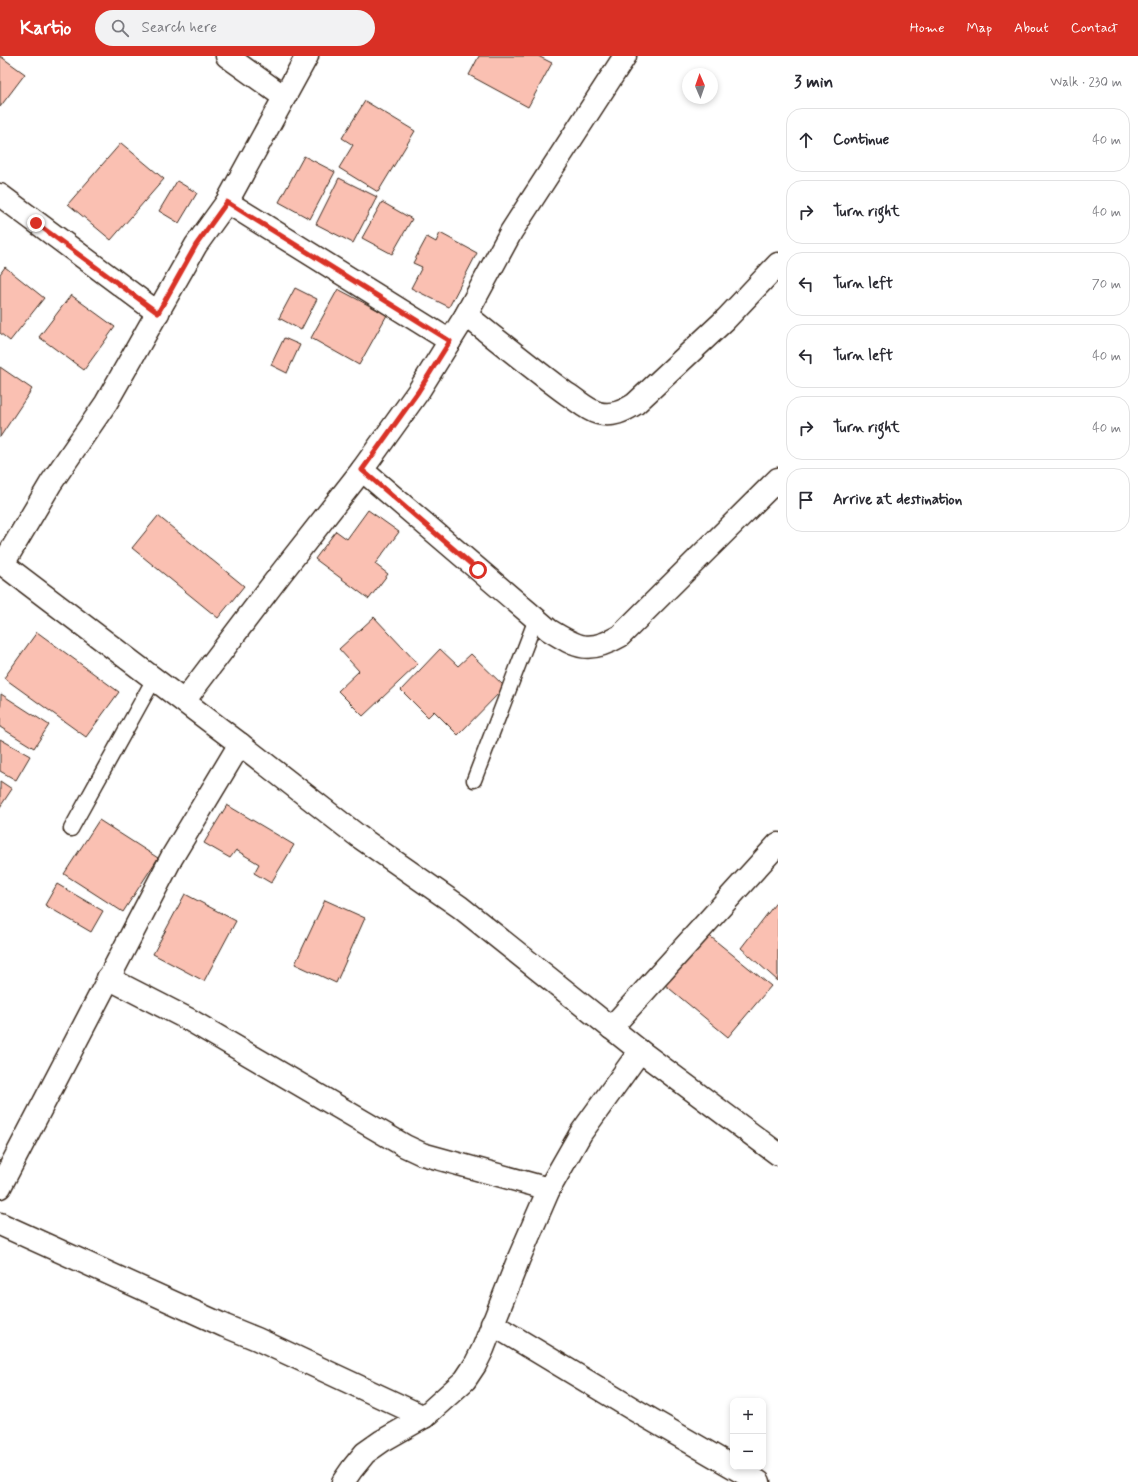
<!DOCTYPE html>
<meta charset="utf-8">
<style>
:root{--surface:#fff;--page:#f2f2f3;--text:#2b2b33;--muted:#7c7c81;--line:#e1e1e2;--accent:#d93025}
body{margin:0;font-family:Mynerve,sans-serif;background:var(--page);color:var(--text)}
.controls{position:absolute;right:12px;bottom:12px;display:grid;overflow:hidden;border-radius:8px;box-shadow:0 2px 6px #0003}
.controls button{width:36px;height:36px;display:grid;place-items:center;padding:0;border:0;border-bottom:1px solid var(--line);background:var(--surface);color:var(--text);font:20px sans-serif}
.compass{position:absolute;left:682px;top:12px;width:36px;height:36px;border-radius:50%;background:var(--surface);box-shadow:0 2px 6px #0003;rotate:358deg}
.stop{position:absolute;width:12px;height:12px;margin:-9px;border:3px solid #d93025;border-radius:50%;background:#fff}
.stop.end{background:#d93025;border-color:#fff;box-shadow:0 1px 4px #0008}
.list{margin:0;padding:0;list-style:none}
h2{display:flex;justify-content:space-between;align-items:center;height:52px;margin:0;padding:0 16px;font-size:17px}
h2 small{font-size:13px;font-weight:400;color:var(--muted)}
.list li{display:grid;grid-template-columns:26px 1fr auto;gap:12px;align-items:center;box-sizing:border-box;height:64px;margin:0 8px 8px;padding:0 8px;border:1px solid var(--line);border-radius:16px}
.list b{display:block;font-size:15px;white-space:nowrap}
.list em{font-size:13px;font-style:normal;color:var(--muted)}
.icon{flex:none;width:22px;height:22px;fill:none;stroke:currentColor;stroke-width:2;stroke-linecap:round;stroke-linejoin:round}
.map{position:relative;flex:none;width:778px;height:1426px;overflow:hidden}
header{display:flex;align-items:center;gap:24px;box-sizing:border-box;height:56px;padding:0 20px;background:var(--accent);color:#fff}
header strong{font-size:19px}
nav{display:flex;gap:22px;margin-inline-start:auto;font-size:14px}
.search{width:280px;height:36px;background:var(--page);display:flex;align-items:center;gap:10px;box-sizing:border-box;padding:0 14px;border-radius:22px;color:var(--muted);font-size:15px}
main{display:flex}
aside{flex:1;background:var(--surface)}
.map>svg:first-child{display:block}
.building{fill:#fac0b2;stroke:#3b2a1e}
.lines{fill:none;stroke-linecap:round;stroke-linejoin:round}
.service-casing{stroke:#3b2a1e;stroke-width:17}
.minor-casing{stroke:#3b2a1e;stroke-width:25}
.service{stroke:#fff;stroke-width:14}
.minor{stroke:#fff;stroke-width:22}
.route{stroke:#d93025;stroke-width:5}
</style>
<header>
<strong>Kartio</strong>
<div class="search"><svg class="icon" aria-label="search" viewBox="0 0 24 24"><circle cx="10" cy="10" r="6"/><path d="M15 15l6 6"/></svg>Search here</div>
<nav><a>Home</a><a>Map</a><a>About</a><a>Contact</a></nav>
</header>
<main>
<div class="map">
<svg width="778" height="1426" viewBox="0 0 778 1426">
<rect width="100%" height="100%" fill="#fff"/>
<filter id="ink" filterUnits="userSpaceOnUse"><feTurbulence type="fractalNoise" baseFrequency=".025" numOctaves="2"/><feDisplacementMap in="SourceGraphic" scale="8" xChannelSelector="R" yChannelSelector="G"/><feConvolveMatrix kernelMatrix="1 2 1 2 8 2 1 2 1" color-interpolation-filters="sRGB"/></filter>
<g filter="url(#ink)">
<g class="building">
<path d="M0 0 25 18 0 51Z"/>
<path d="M479 0H538L552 7 528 51 469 19Z"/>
<path d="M365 45 415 75 378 136 339 112 353 89 342 82Z"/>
<path d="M121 87 164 123 111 184 68 148Z"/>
<path d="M304 100 335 116 310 163 279 146Z"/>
<path d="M339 122 377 141 353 187 316 168Z"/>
<path d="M177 125 197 137 179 167 159 155Z"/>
<path d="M382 146 412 163 392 198 362 182Z"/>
<path d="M440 177 477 197 449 251 411 232 422 211 413 207 427 181 436 186Z"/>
<path d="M5 211 44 242 10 285 0 277V218Z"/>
<path d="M295 232 317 243 301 274 279 262Z"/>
<path d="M338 233 387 259 359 309 311 282Z"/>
<path d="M71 239 115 271 84 314 39 281Z"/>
<path d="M284 282 300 289 287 317 271 309Z"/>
<path d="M0 311 32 333 0 381Z"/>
<path d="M368 454 399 476 375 508 388 518 369 543 315 503 336 475 347 483Z"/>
<path d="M158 460 244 530 218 562 132 492Z"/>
<path d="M374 561 418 608 363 660 338 635 359 615 339 593Z"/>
<path d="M37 576 119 636 86 681 4 622Z"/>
<path d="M440 593 458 610 471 598 505 631 458 679 434 655 428 661 401 634Z"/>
<path d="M1 638 49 669 34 692 0 671Z"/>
<path d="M0 683 30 700 16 724 0 715Z"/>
<path d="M0 725 12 733 0 751Z"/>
<path d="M227 749 294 789 271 827 254 817 259 808 236 794 230 802 204 787Z"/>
<path d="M99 764 158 802 123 856 64 818Z"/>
<path d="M57 828 103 855 91 876 45 849Z"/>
<path d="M185 838 236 865 204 925 153 898Z"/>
<path d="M325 844 365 862 336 927 295 908Z"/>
<path d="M778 844V925L741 892Z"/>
<path d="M706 877 771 930 728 981 664 928Z"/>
</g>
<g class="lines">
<g class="service-casing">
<g id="service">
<path d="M474 724 536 563"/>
<path d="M71 773 154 623"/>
</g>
</g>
<g class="minor-casing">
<g id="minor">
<path d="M227 0 284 41"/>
<path d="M0 139 158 257"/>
<path d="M227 146 450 285"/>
<path d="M466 259C500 286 533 313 567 338 577 344 587 354 598 357 612 361 624 355 635 348L726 263 778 208"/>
<path d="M362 414 549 574C578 592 589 598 620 580L778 423"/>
<path d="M0 506 240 688 358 780 460 851 640 995 778 1098"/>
<path d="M3 508 51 427 106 347 196 189 227 146 307 0"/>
<path d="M184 645 282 516 362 414 418 336 466 259 511 176 625 0"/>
<path d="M108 922 188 963 405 1090 422 1098 549 1133"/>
<path d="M611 972 778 788"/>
<path d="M0 1131 172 801 240 688"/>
<path d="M0 1168 225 1270 257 1283 424 1361"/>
<path d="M492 1268 633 1353 759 1426"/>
<path d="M343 1426 352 1413 365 1397 382 1385 424 1361 465 1324 475 1309 483 1293 519 1202 549 1133 581 1077 640 995"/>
</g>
</g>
<use href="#service" class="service"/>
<use href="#minor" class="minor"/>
</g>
</g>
<g class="lines" filter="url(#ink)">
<path class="route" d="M36 167 158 257 196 189 227 146 450 285 418 336 362 414 478 514"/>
</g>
</svg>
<div class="controls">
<button>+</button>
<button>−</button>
</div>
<svg class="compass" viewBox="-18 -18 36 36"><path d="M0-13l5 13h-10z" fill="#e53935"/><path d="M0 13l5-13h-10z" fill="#7c7c81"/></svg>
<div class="stop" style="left:478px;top:514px"></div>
<div class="stop end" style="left:36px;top:167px"></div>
</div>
<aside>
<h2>3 min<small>Walk · 230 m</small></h2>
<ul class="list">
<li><svg class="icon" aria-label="ahead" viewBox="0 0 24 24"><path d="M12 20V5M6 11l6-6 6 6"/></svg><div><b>Continue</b></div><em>40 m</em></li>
<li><svg class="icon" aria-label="right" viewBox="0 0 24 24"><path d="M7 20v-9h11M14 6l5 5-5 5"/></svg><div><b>Turn right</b></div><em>40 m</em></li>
<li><svg class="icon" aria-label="left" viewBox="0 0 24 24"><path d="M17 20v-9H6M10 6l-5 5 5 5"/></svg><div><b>Turn left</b></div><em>70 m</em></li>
<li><svg class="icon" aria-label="left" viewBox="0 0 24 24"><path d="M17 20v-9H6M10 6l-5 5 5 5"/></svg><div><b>Turn left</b></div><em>40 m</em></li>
<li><svg class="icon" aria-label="right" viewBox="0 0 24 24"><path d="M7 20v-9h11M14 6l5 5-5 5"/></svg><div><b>Turn right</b></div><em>40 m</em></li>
<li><svg class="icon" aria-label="arrive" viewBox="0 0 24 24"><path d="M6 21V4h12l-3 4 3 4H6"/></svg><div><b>Arrive at destination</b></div></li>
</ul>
</aside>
</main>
